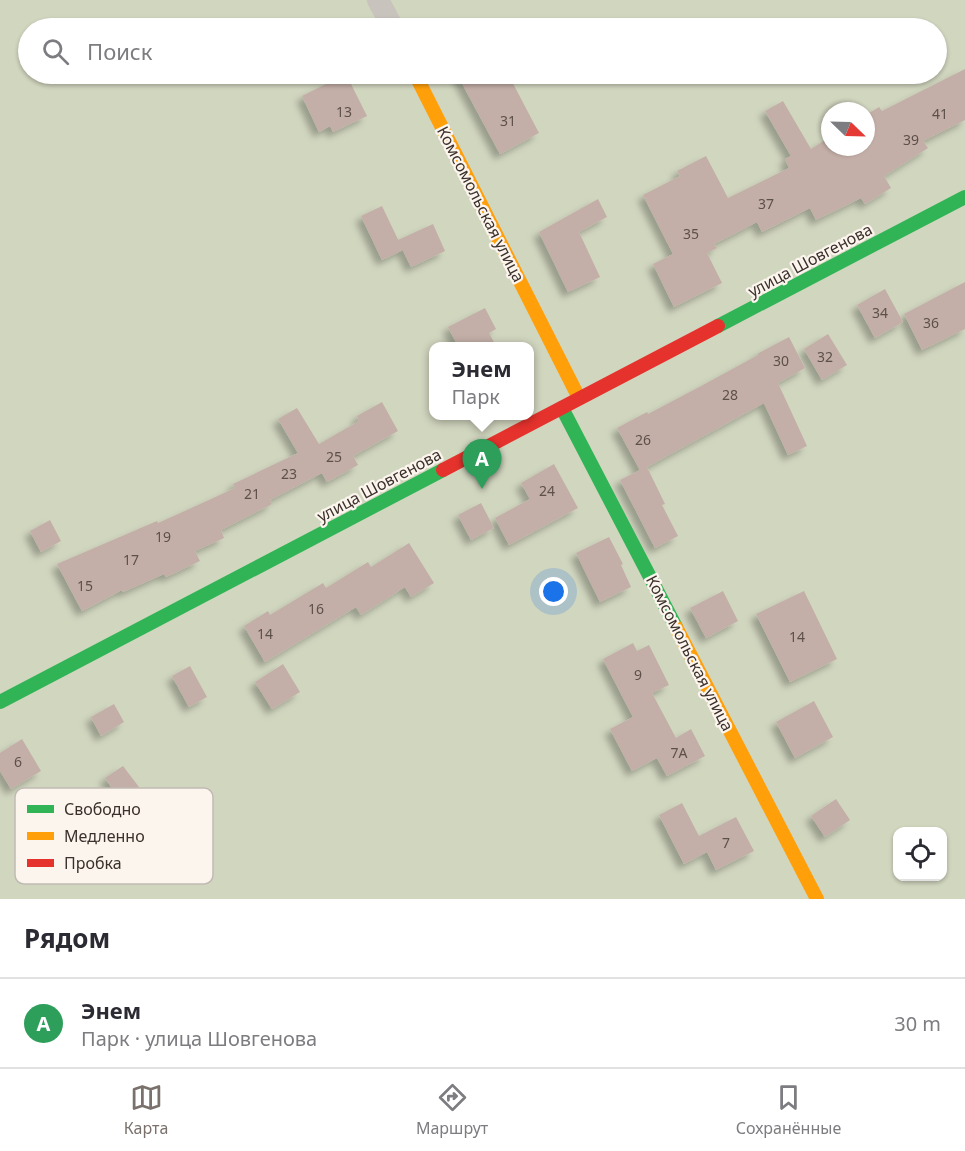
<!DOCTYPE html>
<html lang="ru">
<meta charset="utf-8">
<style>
:root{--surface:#fff;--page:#f2f2f3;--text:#2b2b33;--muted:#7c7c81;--line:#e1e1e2;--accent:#7a716c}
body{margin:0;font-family:"Noto Sans",sans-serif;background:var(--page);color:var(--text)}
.controls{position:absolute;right:18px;bottom:18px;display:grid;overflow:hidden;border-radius:12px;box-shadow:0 2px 4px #0004}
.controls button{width:54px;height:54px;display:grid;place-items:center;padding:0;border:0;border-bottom:2px solid var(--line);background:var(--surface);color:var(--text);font:30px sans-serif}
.compass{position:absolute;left:821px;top:102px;width:54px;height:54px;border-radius:50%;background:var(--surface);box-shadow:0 2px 4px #0004;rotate:113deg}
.you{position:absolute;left:554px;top:592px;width:21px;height:21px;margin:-15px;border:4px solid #fff;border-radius:50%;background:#1a73e8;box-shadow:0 0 0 9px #1a73e833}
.badge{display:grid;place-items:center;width:39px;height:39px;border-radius:50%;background:var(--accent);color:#fff;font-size:20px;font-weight:700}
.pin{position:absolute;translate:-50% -50px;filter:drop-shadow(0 2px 3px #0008)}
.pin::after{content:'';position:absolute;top:32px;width:21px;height:18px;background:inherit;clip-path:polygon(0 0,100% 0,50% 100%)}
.popup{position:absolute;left:429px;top:342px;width:105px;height:78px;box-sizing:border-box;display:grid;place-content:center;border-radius:12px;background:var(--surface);filter:drop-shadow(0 2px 4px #0005);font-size:20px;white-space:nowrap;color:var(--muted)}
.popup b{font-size:22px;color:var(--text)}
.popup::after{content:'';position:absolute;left:50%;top:100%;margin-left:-12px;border:12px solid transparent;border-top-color:var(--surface)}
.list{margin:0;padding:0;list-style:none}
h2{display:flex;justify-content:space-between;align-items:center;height:78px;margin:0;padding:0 24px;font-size:26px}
h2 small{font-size:20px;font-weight:400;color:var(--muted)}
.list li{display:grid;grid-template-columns:39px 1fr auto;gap:18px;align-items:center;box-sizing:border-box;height:90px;padding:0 24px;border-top:2px solid var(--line)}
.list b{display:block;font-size:22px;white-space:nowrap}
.list p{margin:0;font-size:20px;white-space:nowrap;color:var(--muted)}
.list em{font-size:20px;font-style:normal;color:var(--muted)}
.icon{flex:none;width:33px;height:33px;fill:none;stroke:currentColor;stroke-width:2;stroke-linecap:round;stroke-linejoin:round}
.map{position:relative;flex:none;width:965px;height:899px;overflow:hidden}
.search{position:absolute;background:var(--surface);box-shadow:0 2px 4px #0004;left:18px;right:18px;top:18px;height:66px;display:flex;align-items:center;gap:15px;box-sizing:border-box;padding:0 21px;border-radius:33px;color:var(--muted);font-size:22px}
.sheet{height:168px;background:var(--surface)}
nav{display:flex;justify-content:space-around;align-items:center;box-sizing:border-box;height:84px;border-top:2px solid var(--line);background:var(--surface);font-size:16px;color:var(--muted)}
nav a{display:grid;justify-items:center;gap:3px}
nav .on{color:var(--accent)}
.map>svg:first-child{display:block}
.green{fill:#d1d6bf;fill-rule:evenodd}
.building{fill:#c3afa7;filter:url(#shadow)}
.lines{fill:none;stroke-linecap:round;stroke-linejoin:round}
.street{stroke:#c9c3be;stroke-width:22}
.fast{stroke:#30b455;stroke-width:14}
.slow{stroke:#ff9f0a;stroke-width:14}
.jam{stroke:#e5322d;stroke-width:14}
.labels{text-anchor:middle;stroke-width:4.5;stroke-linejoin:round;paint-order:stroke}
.number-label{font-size:14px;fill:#5d504a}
.street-label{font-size:16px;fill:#3b302b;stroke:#fbf5ee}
.key{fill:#fbf5ee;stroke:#c1bab4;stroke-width:1.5}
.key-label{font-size:16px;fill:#3b302b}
</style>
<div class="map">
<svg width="965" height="899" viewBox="0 0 965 899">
<defs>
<filter id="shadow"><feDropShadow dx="-5.5" dy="5.5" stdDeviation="3" flood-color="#0004"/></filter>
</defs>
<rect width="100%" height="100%" fill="#f0ebe5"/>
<path class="green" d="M0 0H965V899H0ZM28 28H936V74H28ZM830 111H866V147H830ZM434 346H530V416H434ZM898 832H942V876H898Z"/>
<g class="building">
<path d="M965 69V120L923 141 928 148 884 176 891 188 865 204 861 198 816 220 810 208 762 232 757 222 714 244 717 248 707 253 722 283 674 307 653 264 673 254 643 195 680 176 677 171 706 156 728 198 789 168 785 159 791 156 765 111 783 101 811 149 830 137V147H866V115L879 107 882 111Z"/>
<path d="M346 74 367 116 333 132 330 126 319 132 302 96Z"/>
<path d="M457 74H508L539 133 500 154Z"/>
<path d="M598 199 607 217 579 232 600 277 568 292 539 232Z"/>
<path d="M382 206 403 250 382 260 361 216Z"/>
<path d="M433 224 445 251 411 267 398 240Z"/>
<path d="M965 282V329L922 350 904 314Z"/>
<path d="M885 289 903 322 875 338 857 305Z"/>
<path d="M485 308 496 329 489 333 496 346H458L448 327Z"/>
<path d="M828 334 847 365 822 380 804 349Z"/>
<path d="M789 337 805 368 778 383 807 446 788 455 764 403 647 467 665 504 662 505 678 536 655 548 620 480 640 470 617 428 647 412 648 414 703 385 758 355 757 354Z"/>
<path d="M382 402 398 431 353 456 358 465 327 482 322 473 270 500 272 504 221 530 224 538 195 551 200 561 166 577 164 574 123 592 122 590 82 611 57 564 157 521 158 523 187 510 235 488 233 484 298 453 278 419 297 408 319 444 359 421 357 416Z"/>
<path d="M554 464 578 508 509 545 495 518 530 499 521 483Z"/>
<path d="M481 503 494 528 471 540 458 515Z"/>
<path d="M50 520 61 541 41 552 30 531Z"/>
<path d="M609 537 623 564 621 565 631 587 600 602 576 553Z"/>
<path d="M409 543 434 583 411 597 405 587 361 615 356 607 265 662 244 626 268 611 270 615 323 583 326 588 368 562 371 567Z"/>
<path d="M723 591 738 621 706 638 690 608Z"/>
<path d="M804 591 837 659 790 682 756 614Z"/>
<path d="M633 643 637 651 649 645 669 685 652 693 676 738 691 729 705 756 667 776 657 758 632 771 610 729 633 717 603 659Z"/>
<path d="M283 664 300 692 272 709 255 682Z"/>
<path d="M190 666 207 697 189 707 172 676Z"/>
<path d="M814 701 833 737 795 758 776 722Z"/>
<path d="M114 704 124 722 101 736 91 717Z"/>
<path d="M22 739 41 771 11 789 0 771V753Z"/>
<path d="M123 766 139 787 120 800 105 778Z"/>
<path d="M72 793 87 811 71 826 55 808Z"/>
<path d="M836 799 850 820 825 837 811 816Z"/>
<path d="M682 803 699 836 736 817 754 851 716 870 707 852 684 864 659 815Z"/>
</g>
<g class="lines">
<path class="street" d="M378 0 393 28"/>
<g class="fast">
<path d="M718 326 965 197"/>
<path d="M562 408 676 627"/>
<path d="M0 702 443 470"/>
</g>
<g class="slow">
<path d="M415 74 579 398"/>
<path d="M676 627 817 899"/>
</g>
<path class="jam" d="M443 470 718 326"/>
</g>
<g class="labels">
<g class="number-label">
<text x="344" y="117">13</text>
<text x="940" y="119">41</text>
<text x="508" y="126">31</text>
<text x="911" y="145">39</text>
<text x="766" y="209">37</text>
<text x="691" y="239">35</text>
<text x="880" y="318">34</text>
<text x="931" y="328">36</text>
<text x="825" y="362">32</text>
<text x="781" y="366">30</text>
<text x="730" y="400">28</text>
<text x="643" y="445">26</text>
<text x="334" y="462">25</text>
<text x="289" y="479">23</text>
<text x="547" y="496">24</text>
<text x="252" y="499">21</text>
<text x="163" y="542">19</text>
<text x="131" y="565">17</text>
<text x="85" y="591">15</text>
<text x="316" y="614">16</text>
<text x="265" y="639">14</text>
<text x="797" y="642">14</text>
<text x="638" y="680">9</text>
<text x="679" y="758">7А</text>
<text x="18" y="767">6</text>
<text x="726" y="848">7</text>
</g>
<g class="street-label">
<text transform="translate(481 204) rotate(63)" y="6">Комсомольская улица</text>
<text transform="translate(810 260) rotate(-28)" y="6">улица Шовгенова</text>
<text transform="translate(379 485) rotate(-28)" y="6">улица Шовгенова</text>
<text transform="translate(690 653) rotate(63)" y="6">Комсомольская улица</text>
</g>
</g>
<rect x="15" y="788" width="198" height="96" rx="9" class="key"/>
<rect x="27" y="805" width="27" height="8" fill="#30b455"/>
<rect x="27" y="832" width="27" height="8" fill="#ff9f0a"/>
<rect x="27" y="859" width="27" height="8" fill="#e5322d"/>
<g class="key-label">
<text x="64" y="815">Свободно</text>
<text x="64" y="842">Медленно</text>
<text x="64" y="869">Пробка</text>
</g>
</svg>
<div class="controls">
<button><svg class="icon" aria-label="locate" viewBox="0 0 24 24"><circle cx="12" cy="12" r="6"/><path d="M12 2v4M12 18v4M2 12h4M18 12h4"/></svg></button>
</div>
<svg class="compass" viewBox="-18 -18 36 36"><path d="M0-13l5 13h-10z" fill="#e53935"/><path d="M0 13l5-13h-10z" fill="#7c7c81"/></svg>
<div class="you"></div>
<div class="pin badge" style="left:482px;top:489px;background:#2e9e5b">A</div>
<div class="popup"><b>Энем</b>Парк</div>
<div class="search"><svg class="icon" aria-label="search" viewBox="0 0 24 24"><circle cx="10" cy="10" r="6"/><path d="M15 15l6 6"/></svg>Поиск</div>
</div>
<section class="sheet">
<h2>Рядом<small></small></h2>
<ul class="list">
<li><span class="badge" style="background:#2e9e5b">A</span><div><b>Энем</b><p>Парк · улица Шовгенова</p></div><em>30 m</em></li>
</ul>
</section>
<nav>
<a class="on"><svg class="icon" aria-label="map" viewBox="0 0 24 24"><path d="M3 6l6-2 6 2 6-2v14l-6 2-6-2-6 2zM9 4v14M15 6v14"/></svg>Карта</a>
<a><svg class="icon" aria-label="directions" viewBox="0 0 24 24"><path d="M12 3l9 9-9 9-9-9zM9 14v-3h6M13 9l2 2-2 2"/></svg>Маршрут</a>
<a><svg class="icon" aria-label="saved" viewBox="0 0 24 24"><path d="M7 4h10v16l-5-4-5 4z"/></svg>Сохранённые</a>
</nav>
